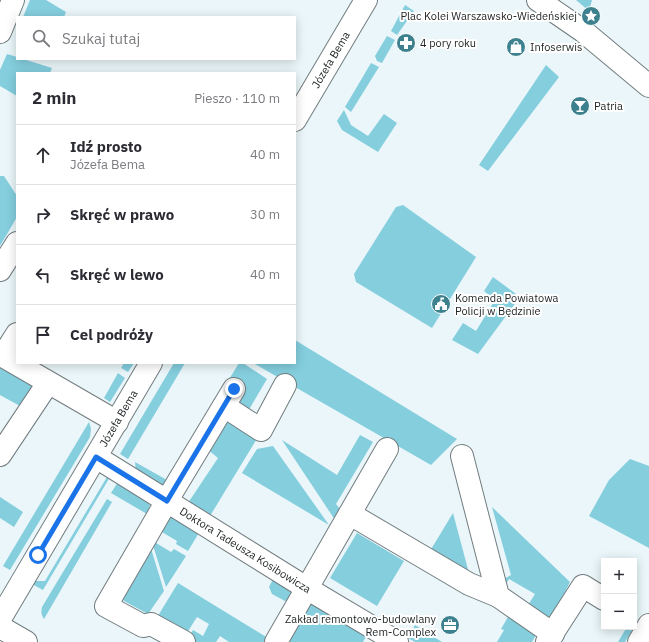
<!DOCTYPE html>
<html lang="pl">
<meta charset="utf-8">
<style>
:root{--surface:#fff;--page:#f7f7f7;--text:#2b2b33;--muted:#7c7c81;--line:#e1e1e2}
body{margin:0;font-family:"IBM Plex Sans",sans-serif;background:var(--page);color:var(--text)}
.controls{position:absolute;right:12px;bottom:12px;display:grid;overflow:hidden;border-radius:0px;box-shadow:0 2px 10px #0003}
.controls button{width:36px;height:36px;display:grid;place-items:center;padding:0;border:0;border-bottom:1px solid var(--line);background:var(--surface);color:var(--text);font:20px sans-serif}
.stop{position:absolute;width:12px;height:12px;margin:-9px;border:3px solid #1a73e8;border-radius:50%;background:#fff}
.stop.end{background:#1a73e8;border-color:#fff;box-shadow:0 1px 4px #0008}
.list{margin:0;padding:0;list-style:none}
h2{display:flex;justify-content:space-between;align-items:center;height:52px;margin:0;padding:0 16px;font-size:17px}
h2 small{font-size:13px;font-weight:400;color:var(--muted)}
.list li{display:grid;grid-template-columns:26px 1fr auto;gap:12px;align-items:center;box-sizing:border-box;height:60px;padding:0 16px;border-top:1px solid var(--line)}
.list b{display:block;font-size:15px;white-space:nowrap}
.list p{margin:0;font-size:13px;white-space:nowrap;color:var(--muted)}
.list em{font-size:13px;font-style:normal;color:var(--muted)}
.icon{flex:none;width:22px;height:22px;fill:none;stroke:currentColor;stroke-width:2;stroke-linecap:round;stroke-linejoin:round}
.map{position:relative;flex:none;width:649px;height:642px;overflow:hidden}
.search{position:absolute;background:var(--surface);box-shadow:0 2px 10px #0003;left:16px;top:16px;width:280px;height:44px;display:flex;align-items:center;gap:10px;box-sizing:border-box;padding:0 14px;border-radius:0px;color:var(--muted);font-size:15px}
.panel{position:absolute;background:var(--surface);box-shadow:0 2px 10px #0003;left:16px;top:72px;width:280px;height:292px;border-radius:0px}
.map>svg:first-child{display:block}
.green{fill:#84cede}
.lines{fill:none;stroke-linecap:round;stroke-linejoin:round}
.street-casing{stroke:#727c7f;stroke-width:24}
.street{stroke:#fff;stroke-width:22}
.route{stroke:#1a73e8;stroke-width:5}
.labels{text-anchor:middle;stroke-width:4;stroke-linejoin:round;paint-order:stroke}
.poi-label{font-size:11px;fill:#232728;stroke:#fff;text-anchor:start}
.street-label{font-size:11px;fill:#232728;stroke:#fff}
</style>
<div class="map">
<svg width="649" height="642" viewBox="0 0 649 642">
<rect width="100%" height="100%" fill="#eaf6f9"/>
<g class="green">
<path d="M30 0H46L66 12 64 17H23Z"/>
<path d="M576 0H592L589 11Z"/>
<path d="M405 5 414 11 397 35 391 31Z"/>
<path d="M387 36 395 40 382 63 377 61 375 56Z"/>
<path d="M7 54 17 57V59H23L52 68 50 73H17V96L0 86V70Z"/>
<path d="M371 63 379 67 351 112 345 107Z"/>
<path d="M546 65 559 77 488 171 479 165Z"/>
<path d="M344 110 351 125 368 136 384 114 397 123 378 152 342 130 337 121Z"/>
<path d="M0 176H4L17 196V217L0 246Z"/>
<path d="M403 205 476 257 432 328 356 282 354 274 396 207Z"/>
<path d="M493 277 520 297 478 354 452 340 463 323 476 331 495 300 484 291Z"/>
<path d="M295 340 457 439 431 465 253 363H295Z"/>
<path d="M124 363H134L128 372 121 368Z"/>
<path d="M174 363H185L128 459 120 454Z"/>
<path d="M239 363H243L267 379 247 413 237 405 170 489 160 486 136 472 135 462 167 480Z"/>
<path d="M0 365 34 385 20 406 0 395Z"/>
<path d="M118 373 125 378 110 402 104 398Z"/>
<path d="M229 418 258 437 210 516 188 503 218 458 207 449Z"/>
<path d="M89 422 91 429 90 437 10 570 3 566Z"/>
<path d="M360 435 373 442 336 504 345 515 339 526 282 440 337 475Z"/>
<path d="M273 446 329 525 242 473 257 449Z"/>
<path d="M630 459 649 466V548L589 516 609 480Z"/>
<path d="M107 477H110L43 590 32 584 35 581H45Z"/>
<path d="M118 482 146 499 150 505 147 514 111 493Z"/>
<path d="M0 497 23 512 14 527 0 518Z"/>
<path d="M107 499 112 502 44 619C41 615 41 611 42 607Z"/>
<path d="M492 507 570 582 549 624 525 610 535 594 509 579 503 589 497 583 511 575Z"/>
<path d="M453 513 470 577 430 551Z"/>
<path d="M173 514 200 531 188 551 176 544 177 541 157 529Z"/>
<path d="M357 533 404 561 377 606 330 578Z"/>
<path d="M152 537 157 540 156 543 171 552 174 549 186 556 166 587 151 539Z"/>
<path d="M149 542 164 591 148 614 124 601 120 595Z"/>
<path d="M275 575 296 587 288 601H285L272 594 269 587Z"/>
<path d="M178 583 268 638 265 642H229L220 636 216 642H195L188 638 193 630 203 636 209 624 197 617 185 636 156 619Z"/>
<path d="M309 598 369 631 363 642H284Z"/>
<path d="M508 617 536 635 532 642H497L504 630 501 629Z"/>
<path d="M415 625 442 642H415L408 638Z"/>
<path d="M627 627 633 629 625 642H618Z"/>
</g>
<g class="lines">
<g class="street-casing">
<g id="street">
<path d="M538 0 583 31 649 86"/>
<path d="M0 32 13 0"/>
<path id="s1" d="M295 120 366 0"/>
<path d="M0 270 17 243"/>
<path d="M17 334 3 356 117 422"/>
<path d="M224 406 261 430 285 385"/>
<path d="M0 455 48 383"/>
<path d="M462 456 498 596 553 634"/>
<path id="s2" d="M96 457 308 589 397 642"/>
<path d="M350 514 469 584 498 596"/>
<path id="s3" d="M0 619 151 363"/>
<path d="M0 627 26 642"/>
<path d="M184 642 151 624 143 626 106 606 172 492 234 389"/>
<path d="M276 642 387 449"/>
<path d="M547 642 583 586 604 599"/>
<path d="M639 642 649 625"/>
</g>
</g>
<use href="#street" class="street"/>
</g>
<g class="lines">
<path class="route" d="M38 555 96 457 167 501 234 389"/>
</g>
<defs>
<g id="sight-disc" transform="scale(1)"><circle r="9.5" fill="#3d818f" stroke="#fff"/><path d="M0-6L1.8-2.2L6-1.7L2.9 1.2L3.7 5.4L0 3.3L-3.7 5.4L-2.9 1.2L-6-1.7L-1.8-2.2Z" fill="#fff"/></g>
<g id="pharmacy-disc" transform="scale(1)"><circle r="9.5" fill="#3d818f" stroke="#fff"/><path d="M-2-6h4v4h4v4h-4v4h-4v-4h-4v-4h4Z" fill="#fff"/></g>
<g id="shop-disc" transform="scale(1)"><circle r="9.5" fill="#3d818f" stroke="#fff"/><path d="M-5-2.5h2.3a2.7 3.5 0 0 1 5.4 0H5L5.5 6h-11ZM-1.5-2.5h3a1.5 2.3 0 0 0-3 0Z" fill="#fff"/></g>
<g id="bar-disc" transform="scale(1)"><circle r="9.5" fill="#3d818f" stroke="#fff"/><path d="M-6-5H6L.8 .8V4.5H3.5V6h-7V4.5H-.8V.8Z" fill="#fff"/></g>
<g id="civic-disc" transform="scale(1)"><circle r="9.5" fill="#3d818f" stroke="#fff"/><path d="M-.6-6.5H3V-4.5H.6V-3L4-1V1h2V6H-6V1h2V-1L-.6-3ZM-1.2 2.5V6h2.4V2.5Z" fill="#fff"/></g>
<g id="office-disc" transform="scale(1)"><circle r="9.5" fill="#3d818f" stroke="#fff"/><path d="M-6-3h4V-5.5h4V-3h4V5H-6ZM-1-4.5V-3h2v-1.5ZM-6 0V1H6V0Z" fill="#fff"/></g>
</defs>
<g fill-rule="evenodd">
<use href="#sight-disc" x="591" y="16"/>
<use href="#pharmacy-disc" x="406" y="43"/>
<use href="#shop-disc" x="516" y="47"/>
<use href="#bar-disc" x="580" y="106"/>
<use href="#civic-disc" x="441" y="304"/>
<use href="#office-disc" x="450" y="625"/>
</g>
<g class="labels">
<g class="poi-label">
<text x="577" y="20" text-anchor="end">Plac Kolei Warszawsko-Wiedeńskiej</text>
<text x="420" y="47">4 pory roku</text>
<text x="530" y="51">Infoserwis</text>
<text x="594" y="110">Patria</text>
<text x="455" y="302">Komenda Powiatowa<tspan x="455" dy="13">Policji w Będzinie</tspan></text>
<text x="436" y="623" text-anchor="end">Zakład remontowo-budowlany<tspan x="436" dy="13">Rem-Complex</tspan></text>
</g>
<g class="street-label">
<text dy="4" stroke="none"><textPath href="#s1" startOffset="70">Józefa Bema</textPath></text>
<text dy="4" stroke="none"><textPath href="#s3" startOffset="233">Józefa Bema</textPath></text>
<text dy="4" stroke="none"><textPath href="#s2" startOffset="176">Doktora Tadeusza Kosibowicza</textPath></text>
</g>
</g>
</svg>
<div class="controls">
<button>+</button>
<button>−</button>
</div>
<div class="stop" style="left:38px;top:555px"></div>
<div class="stop end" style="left:234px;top:389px"></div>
<div class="search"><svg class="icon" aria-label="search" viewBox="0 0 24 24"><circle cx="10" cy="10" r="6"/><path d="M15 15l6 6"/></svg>Szukaj tutaj</div>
<section class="panel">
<h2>2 min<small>Pieszo · 110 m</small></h2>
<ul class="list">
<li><svg class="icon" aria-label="ahead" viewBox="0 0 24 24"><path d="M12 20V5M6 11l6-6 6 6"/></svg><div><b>Idź prosto</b><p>Józefa Bema</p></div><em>40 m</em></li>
<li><svg class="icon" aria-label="right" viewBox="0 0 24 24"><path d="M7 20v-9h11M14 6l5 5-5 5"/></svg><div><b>Skręć w prawo</b></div><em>30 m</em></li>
<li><svg class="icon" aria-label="left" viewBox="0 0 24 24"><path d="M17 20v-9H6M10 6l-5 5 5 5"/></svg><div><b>Skręć w lewo</b></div><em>40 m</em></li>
<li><svg class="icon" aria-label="arrive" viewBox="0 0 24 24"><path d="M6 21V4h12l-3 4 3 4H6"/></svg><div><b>Cel podróży</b></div></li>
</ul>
</section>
</div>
